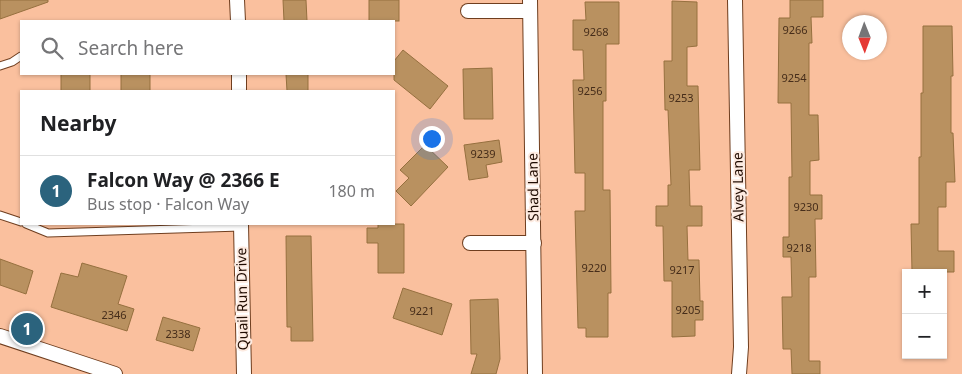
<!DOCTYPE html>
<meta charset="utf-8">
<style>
:root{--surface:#fff;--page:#f6f6f6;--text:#202124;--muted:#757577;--line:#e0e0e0;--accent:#2b637d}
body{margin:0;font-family:"Noto Sans",sans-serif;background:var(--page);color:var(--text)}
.controls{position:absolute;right:15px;bottom:15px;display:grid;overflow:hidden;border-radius:0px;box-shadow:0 1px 4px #0004}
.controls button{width:45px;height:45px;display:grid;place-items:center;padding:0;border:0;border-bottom:1px solid var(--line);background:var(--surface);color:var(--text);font:25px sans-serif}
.compass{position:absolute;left:842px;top:15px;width:45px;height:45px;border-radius:50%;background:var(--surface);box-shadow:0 1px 4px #0004;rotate:179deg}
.you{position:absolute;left:431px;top:138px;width:18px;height:18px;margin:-12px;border:4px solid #fff;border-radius:50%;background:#1a73e8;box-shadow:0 0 0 8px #1a73e833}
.badge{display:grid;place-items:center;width:32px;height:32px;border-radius:50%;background:var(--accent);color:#fff;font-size:16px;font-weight:700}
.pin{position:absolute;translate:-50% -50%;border:2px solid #fff;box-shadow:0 1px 5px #0006}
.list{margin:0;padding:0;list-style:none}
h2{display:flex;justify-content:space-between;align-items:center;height:65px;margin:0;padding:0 20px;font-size:21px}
h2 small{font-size:16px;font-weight:400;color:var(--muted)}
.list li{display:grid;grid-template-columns:32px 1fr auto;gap:15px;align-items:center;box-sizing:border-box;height:70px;padding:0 20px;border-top:1px solid var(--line)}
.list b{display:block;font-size:19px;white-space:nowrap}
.list p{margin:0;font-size:16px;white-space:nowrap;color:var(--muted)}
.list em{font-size:16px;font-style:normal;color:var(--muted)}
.icon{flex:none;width:28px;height:28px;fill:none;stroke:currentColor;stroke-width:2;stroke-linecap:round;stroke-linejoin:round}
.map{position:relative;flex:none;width:962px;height:374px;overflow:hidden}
.search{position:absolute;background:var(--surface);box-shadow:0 1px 4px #0004;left:20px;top:20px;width:375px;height:55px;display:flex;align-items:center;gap:12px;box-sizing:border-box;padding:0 18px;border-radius:0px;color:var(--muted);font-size:19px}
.panel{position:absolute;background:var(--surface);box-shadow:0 1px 4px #0004;left:20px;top:90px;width:375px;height:135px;border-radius:0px}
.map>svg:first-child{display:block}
.building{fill:#b99160;stroke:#96703f}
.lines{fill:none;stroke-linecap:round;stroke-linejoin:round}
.service-casing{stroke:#6f3e1f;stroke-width:9}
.minor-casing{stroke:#6f3e1f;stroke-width:16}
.service{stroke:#fff;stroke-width:7}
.minor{stroke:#fff;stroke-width:14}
.labels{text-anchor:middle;stroke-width:4;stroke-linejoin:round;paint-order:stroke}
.number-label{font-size:11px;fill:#462d1a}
.street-label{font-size:14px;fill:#200c02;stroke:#fdebe1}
</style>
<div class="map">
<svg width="962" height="374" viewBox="0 0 962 374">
<rect width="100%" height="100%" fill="#fac09e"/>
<g class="building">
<path d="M0 0H48V2L0 19Z"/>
<path d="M283 0H306L307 21H284Z"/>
<rect x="369" y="0" width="30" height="21"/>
<path d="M790 0H823V17H811L812 43H809V115H818L819 160 810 161V195H822V219H815L816 277H809V361H820V374H792L791 349H783L782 297H792L791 257H783V237H789V177H792L791 103H778L779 18H790Z"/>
<path d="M672 1 697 2V46L687 47V86H698L700 170H689L690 206H702V226H687L688 260H699L700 301H703V320H695V336L672 337V281H664L663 226H656V206H668V185H671L668 110H665L664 61H672Z"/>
<path d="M585 2H619V44H606V101H603V190H610L611 293H608V337H586V328H578L575 211H585V173H575L573 80H584L583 50H573V20H586Z"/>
<path d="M923 26H952L953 76H951V133H953L955 182H946V207H938V251H954V272H912L911 224H919V157H921V93H923Z"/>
<path d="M403 50 448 86 430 109 394 80V61Z"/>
<path d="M492 68 493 119H464L463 69Z"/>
<rect x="61" y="74" width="29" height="17"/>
<rect x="121" y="74" width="29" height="17"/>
<path d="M286 74H308V91H287Z"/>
<path d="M499 140 502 162 486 165 488 177 469 180 464 145Z"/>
<path d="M425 145 448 167 411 206 396 191 409 178 400 170Z"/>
<path d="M378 224H404V273H378V243H367V228H378Z"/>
<path d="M286 236H311L313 341H291V327H287Z"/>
<path d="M0 259 33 271 26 294 0 285Z"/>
<path d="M82 263 127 276 118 304 134 309 127 331 51 307 61 273 78 277Z"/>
<path d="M403 288 452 304 442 335 393 318Z"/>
<path d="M498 299 500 359 496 374H471L477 354H471L470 300Z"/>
<path d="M163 317 200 328 193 351 156 340Z"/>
</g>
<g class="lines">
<g class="service-casing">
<g id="service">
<path d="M0 66 12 62 21 56"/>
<path d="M0 215 21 222"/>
<path d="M26 224 48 233 241 227"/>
</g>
</g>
<g class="minor-casing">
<g id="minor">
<path d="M237 0 238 21"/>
<path d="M530 0 535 374"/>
<path d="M735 0 741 347 739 374"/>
<path d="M468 11H530"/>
<path d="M239 74V91"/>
<path d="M241 224 244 374"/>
<path d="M470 243H534"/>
<path d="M0 336 115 374"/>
</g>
</g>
<use href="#service" class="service"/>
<use href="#minor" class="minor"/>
</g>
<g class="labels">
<g class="number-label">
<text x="795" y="34">9266</text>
<text x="596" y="36">9268</text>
<text x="794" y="82">9254</text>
<text x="590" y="95">9256</text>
<text x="681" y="102">9253</text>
<text x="483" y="158">9239</text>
<text x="806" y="211">9230</text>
<text x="799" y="252">9218</text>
<text x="594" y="272">9220</text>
<text x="682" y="274">9217</text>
<text x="688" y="314">9205</text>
<text x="422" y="315">9221</text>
<text x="114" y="319">2346</text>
<text x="178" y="338">2338</text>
</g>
<g class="street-label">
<text transform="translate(533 187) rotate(-91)" y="5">Shad Lane</text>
<text transform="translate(738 187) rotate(-91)" y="5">Alvey Lane</text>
<text transform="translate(242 299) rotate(-91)" y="5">Quail Run Drive</text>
</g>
</g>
</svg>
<div class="controls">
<button>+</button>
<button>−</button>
</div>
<svg class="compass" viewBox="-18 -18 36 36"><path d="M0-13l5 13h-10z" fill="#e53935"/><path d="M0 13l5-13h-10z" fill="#757577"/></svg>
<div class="you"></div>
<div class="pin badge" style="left:27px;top:329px">1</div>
<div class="search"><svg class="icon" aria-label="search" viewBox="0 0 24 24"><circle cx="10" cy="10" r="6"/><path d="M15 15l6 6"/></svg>Search here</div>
<section class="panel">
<h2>Nearby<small></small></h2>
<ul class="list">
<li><span class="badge">1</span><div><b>Falcon Way @ 2366 E</b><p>Bus stop · Falcon Way</p></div><em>180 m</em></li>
</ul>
</section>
</div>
